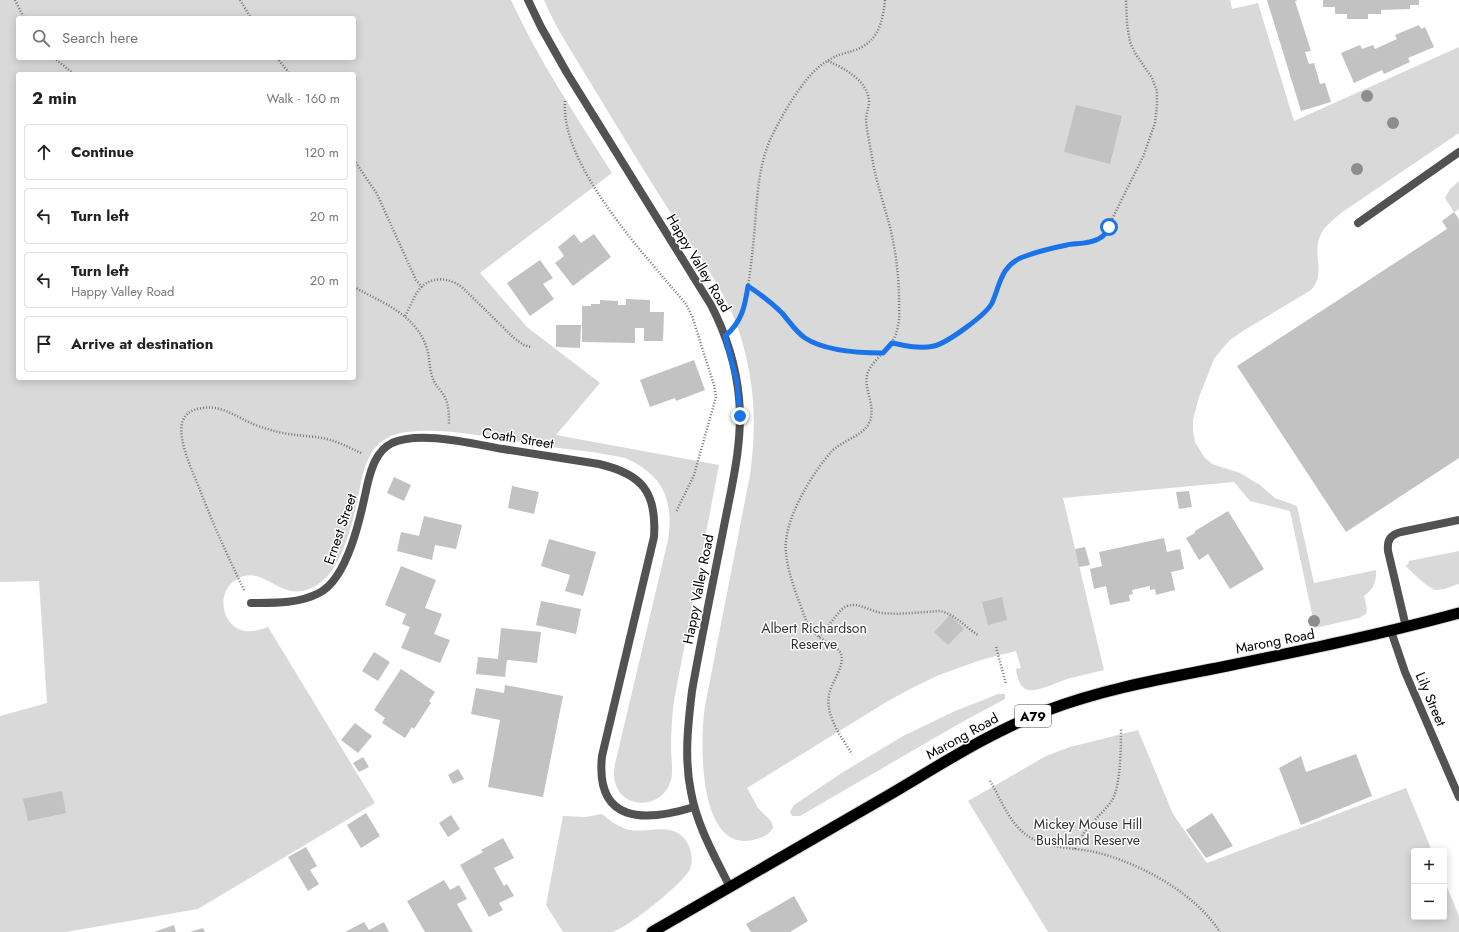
<!DOCTYPE html>
<meta charset="utf-8">
<style>
:root{--surface:#fff;--page:#f2f2f2;--text:#222;--muted:#767676;--line:#e0e0e0}
body{margin:0;font-family:Jost,sans-serif;background:var(--page);color:var(--text)}
.controls{position:absolute;right:12px;bottom:12px;display:grid;overflow:hidden;border-radius:4px;box-shadow:0 2px 10px #0003}
.controls button{width:36px;height:36px;display:grid;place-items:center;padding:0;border:0;border-bottom:1px solid var(--line);background:var(--surface);color:var(--text);font:20px sans-serif}
.stop{position:absolute;width:12px;height:12px;margin:-9px;border:3px solid #1a73e8;border-radius:50%;background:#fff}
.stop.end{background:#1a73e8;border-color:#fff;box-shadow:0 1px 4px #0008}
.list{margin:0;padding:0;list-style:none}
h2{display:flex;justify-content:space-between;align-items:center;height:52px;margin:0;padding:0 16px;font-size:17px}
h2 small{font-size:13px;font-weight:400;color:var(--muted)}
.list li{display:grid;grid-template-columns:26px 1fr auto;gap:12px;align-items:center;box-sizing:border-box;height:56px;margin:0 8px 8px;padding:0 8px;border:1px solid var(--line);border-radius:4px}
.list b{display:block;font-size:15px;white-space:nowrap}
.list p{margin:0;font-size:13px;white-space:nowrap;color:var(--muted)}
.list em{font-size:13px;font-style:normal;color:var(--muted)}
.icon{flex:none;width:22px;height:22px;fill:none;stroke:currentColor;stroke-width:2;stroke-linecap:round;stroke-linejoin:round}
.map{position:relative;flex:none;width:1459px;height:932px;overflow:hidden}
.search{position:absolute;background:var(--surface);box-shadow:0 2px 10px #0003;left:16px;top:16px;width:340px;height:44px;display:flex;align-items:center;gap:10px;box-sizing:border-box;padding:0 14px;border-radius:4px;color:var(--muted);font-size:15px}
.panel{position:absolute;background:var(--surface);box-shadow:0 2px 10px #0003;left:16px;top:72px;width:340px;height:308px;border-radius:4px}
.map>svg:first-child{display:block}
.green{fill:#d9d9d9;fill-rule:evenodd}
.building{fill:#c2c2c2}
.lines{fill:none;stroke-linecap:round;stroke-linejoin:round}
.trunk-casing{stroke:#dbdbdb;stroke-width:13}
.path{stroke:#747474;stroke-width:2.5;stroke-dasharray:1 2;stroke-linecap:butt}
.service{stroke:#525252;stroke-width:8}
.minor{stroke:#525252;stroke-width:8}
.tertiary{stroke:#525252;stroke-width:8}
.trunk{stroke:#000;stroke-width:11}
.tree{fill:#8d8d8d}
.route{stroke:#1a73e8;stroke-width:5}
.labels{text-anchor:middle;stroke-width:3;stroke-linejoin:round;paint-order:stroke}
.shield{fill:#fff;stroke:#4c4c4c;stroke-width:1}
.shield-label{font-size:13px;font-weight:bold;fill:#000}
.street-label{font-size:14px;fill:#000;stroke:#fff}
.park-label{font-size:14px;fill:#303030;stroke:#fff}
</style>
<div class="map">
<svg width="1459" height="932" viewBox="0 0 1459 932">
<rect width="100%" height="100%" fill="#fff"/>
<g class="green">
<path d="M0 0H511C539 61 576 116 612 173L480 273 527 327 600 383 556 435 719 465 674 701C672 716 671 731 671 747 671 758 674 773 670 783 661 809 622 810 615 782 613 776 614 770 615 764L668 540C674 499 663 475 625 458 599 452 572 450 545 446 507 441 419 420 387 438 369 448 364 468 360 487 355 514 344 565 321 582 283 611 267 562 237 579 216 591 220 625 244 631 252 632 260 630 268 627L375 803 198 909 66 932H0V716L47 703 39 581 0 582ZM18 18H354V58H18ZM18 74H354V378H18Z"/>
<path d="M544 0H1230L1232 9 1258 3 1294 121 1459 47V133L1341 213C1333 220 1322 228 1319 239 1313 257 1326 274 1311 290L1243 331 1230 340 1222 349 1214 359 1198 400 1193 420V431L1195 442 1204 457 1212 464 1240 473 1260 485 1275 498 1297 506 1314 583 1376 570C1377 581 1373 590 1364 596L1367 609 1366 614 1359 618 1315 628 1290 511 1250 501 1234 482 1063 498 1104 670C1092 673 1079 676 1067 679 1058 682 1037 692 1028 690 1019 688 1017 676 1016 669L1021 668 1016 651 984 659 964 666 939 675 912 688 888 701 747 788 758 808 771 821 773 827C771 835 760 838 753 840 697 853 700 738 705 706L750 475C757 423 755 382 739 331 726 292 700 258 678 224 647 177 619 129 590 82 574 55 556 29 544 0Z"/>
<path d="M1459 181V209L1454 212 1445 198 1450 189Z"/>
<path d="M1459 551V584C1452 586 1444 590 1437 590 1431 591 1409 570 1405 565H1408L1409 561Z"/>
<path d="M998 694H1005V699L962 722 800 816H792L790 812 794 805 843 772 903 736 953 712Z"/>
<path d="M1138 730 1173 814 1207 863 1406 788 1432 851H1414V917H1444V880L1459 916V932H1048L968 801 1046 756 1070 747Z"/>
<path d="M602 814C609 820 617 826 626 829 645 835 669 821 684 838 691 846 694 859 690 869 685 882 625 930 612 932 608 932 602 932 597 932 586 932 574 932 563 932L546 905 563 816 586 817Z"/>
</g>
<g class="building">
<path d="M1267 0H1298L1295 1 1311 51 1305 52 1309 64 1314 63 1320 84 1325 83 1331 102 1301 111Z"/>
<path d="M1323 0H1419V5H1410V9L1381 10V14H1368V19H1347V14H1335V7H1323Z"/>
<path d="M1419 25 1421 29 1425 27 1434 47 1408 58 1410 62 1384 74 1382 70 1354 83 1341 53 1360 45 1362 49 1373 45 1375 49 1397 39 1395 35Z"/>
<path d="M1076 105 1122 116 1110 164 1064 152Z"/>
<path d="M1454 212 1459 219V458L1346 532 1237 366 1447 229 1442 221Z"/>
<path d="M574 234 581 243 594 234 611 257 573 286 555 263 564 256 558 247Z"/>
<path d="M540 260 553 278 543 284 554 299 530 316 507 283Z"/>
<path d="M626 299 650 300V312H664L663 341H644V328H635V343L582 342V306H591V304H600V300L618 301V305H626Z"/>
<path d="M556 325H581L580 348 556 347Z"/>
<path d="M694 360 705 390 676 401 675 398 650 407 640 380Z"/>
<path d="M394 477 411 485 404 501 387 493Z"/>
<path d="M512 486 539 492 534 514 508 508Z"/>
<path d="M1189 491 1192 507 1179 509 1176 492Z"/>
<path d="M1228 511 1264 569 1230 589 1208 554 1199 560 1186 538 1195 533V531Z"/>
<path d="M424 516 462 525 456 549 435 545 432 560 397 551 401 532 419 536Z"/>
<path d="M1164 538 1167 552 1180 549 1184 569 1171 572 1175 590 1156 595 1155 589 1150 590V586L1132 590 1133 594 1129 595 1130 601 1110 605 1106 586 1094 589 1090 569 1102 566 1099 552Z"/>
<path d="M549 539 596 552 583 596 565 591 570 575 541 566Z"/>
<path d="M1085 547 1090 565 1079 567 1075 549Z"/>
<path d="M401 566 436 580 425 608 442 614 434 634 450 640 440 663 401 648 410 627 402 624 406 614 385 605Z"/>
<path d="M1002 597 1007 620 988 625 982 602Z"/>
<path d="M541 601 581 609 576 634 536 625Z"/>
<path d="M950 615 964 629 948 645 934 632Z"/>
<path d="M501 628 541 632 537 663 507 660 505 677 476 674 478 657 498 659Z"/>
<path d="M374 652 390 662 378 681 362 671Z"/>
<path d="M401 669 435 692 429 701 431 703 414 729 412 727 405 738 382 723 385 718 374 710Z"/>
<path d="M505 685 563 696 543 797 488 787 500 720 471 714 476 688 504 693Z"/>
<path d="M355 723 372 736 358 753 341 740Z"/>
<path d="M1356 754 1372 796 1301 825 1279 768 1301 756 1306 772Z"/>
<path d="M363 757 369 767 359 772 353 763Z"/>
<path d="M458 769 464 779 453 784 448 775Z"/>
<path d="M62 791 66 813 28 821 23 799Z"/>
<path d="M366 813 380 836 361 848 347 825Z"/>
<path d="M1212 813 1233 846 1206 858 1186 830Z"/>
<path d="M451 815 460 829 448 837 439 823Z"/>
<path d="M503 838 514 858 494 868 504 886 507 884 514 896 499 903 503 910 489 917 460 865 483 852 481 850Z"/>
<path d="M306 847 317 866 310 870 319 884 308 891 288 857Z"/>
<path d="M444 880 450 890 459 885 467 899 457 904 473 932H425L407 901Z"/>
<path d="M794 896 808 921 790 932H751L746 924Z"/>
<path d="M364 922 369 930 384 922 389 932H345Z"/>
<path d="M174 925 176 932H154Z"/>
<path d="M203 928 205 932H190Z"/>
</g>
<g class="lines">
<g class="trunk-casing">
<path id="trunk" d="M652 932C731 887 810 841 889 795 940 765 992 731 1048 710 1106 688 1167 678 1227 666 1305 650 1382 634 1459 613"/>
</g>
<g class="path">
<path d="M15 0 24 18"/>
<path d="M240 0 251 18"/>
<path d="M54 58 74 74"/>
<path d="M277 58 290 74"/>
<path d="M828 61C844 68 868 81 869 101 869 108 866 114 866 120 867 132 870 145 872 157 876 182 885 207 891 231 896 254 899 277 899 300 899 308 900 318 898 326 896 338 890 347 881 355 877 359 872 364 869 370 860 387 879 406 868 425 860 437 842 441 832 451 812 473 782 522 786 553 788 575 799 601 807 623 810 628 814 633 819 637 825 642 838 646 841 654 845 667 831 682 829 695 825 716 842 738 852 754"/>
<path d="M565 101C560 166 646 256 686 304L692 316 714 385 716 397 694 475 676 512"/>
<path d="M354 160 377 194 416 280 422 287"/>
<path d="M748 286C760 294 772 303 782 313 789 321 795 332 805 338 825 351 860 353 883 353"/>
<path d="M354 287C383 303 417 315 427 349 430 358 429 367 432 376 434 384 439 388 443 394 449 403 449 414 449 424"/>
<path d="M405 316C410 308 413 298 418 291 430 275 449 277 463 288L515 339 524 345 531 347"/>
<path d="M737 324 742 315 745 305C749 282 752 259 754 236 757 205 757 170 770 140 780 119 793 96 808 78 817 67 829 58 842 54 848 52 854 51 860 48 879 39 883 20 885 0"/>
<path d="M892 343C906 346 920 349 934 346 947 343 986 315 992 303 999 288 999 271 1014 261 1027 253 1051 248 1066 245 1080 242 1092 242 1104 235L1143 157 1155 123 1157 106V91L1152 78 1135 53 1130 42 1127 24 1126 0"/>
<path d="M244 590C228 557 213 524 200 490 193 472 178 442 182 423 185 413 193 409 203 408 221 405 235 416 251 423 257 426 264 428 271 430 289 436 309 435 327 439 339 442 350 448 361 453"/>
<path d="M819 637 841 610C854 598 868 611 882 613 901 615 921 612 940 611 955 614 965 627 978 635"/>
<path d="M996 647 1006 684"/>
<path d="M990 781C1002 801 1011 828 1033 839 1049 848 1076 848 1095 852 1140 863 1195 893 1220 932"/>
<path d="M1075 849C1085 826 1097 820 1111 802 1121 788 1121 746 1121 728"/>
</g>
<g class="service">
<path d="M1358 223 1459 152"/>
<path d="M1406 627 1388 551C1387 540 1390 535 1401 532L1459 520"/>
</g>
<path class="minor" d="M251 603C273 603 298 604 319 593 348 579 361 515 367 486 371 469 376 451 392 443 420 430 473 444 503 449 535 454 567 459 599 464 642 474 657 492 654 537L602 756C595 824 645 822 694 807"/>
<g class="tertiary">
<path d="M528 0 541 27 567 73 711 305C726 334 736 365 739 398 743 439 733 481 725 521 714 578 702 634 692 691 688 724 684 759 691 792 697 826 715 857 730 887"/>
<path d="M1391 631 1405 672 1459 797"/>
</g>
<use href="#trunk" class="trunk"/>
</g>
<g class="tree">
<circle cx="1367" cy="96" r="6"/>
<circle cx="1393" cy="123" r="6"/>
<circle cx="1357" cy="169" r="6"/>
<circle cx="1314" cy="621" r="6"/>
</g>
<g class="lines">
<path class="route" d="M740 416 737 382 725 336C742 322 745 306 748 286 760 294 772 303 782 313 789 321 796 332 805 338 825 351 860 353 883 353L892 343C906 346 920 349 934 346 947 343 986 315 992 303 1000 285 1001 265 1023 257 1036 252 1052 248 1067 245 1078 243 1095 244 1104 235 1106 233 1108 229 1109 227"/>
</g>
<g class="labels">
<rect class="shield" x="1015" y="705" width="36" height="22" rx="3"/>
<g class="shield-label">
<text x="1033" y="721">A79</text>
</g>
<g class="street-label">
<text transform="translate(699 263) rotate(59)" y="5">Happy Valley Road</text>
<text transform="translate(518 438) rotate(9)" y="5">Coath Street</text>
<text transform="translate(340 529) rotate(-71)" y="5">Ernest Street</text>
<text transform="translate(698 589) rotate(-79)" y="5">Happy Valley Road</text>
<text transform="translate(1275 641) rotate(-11)" y="5">Marong Road</text>
<text transform="translate(1431 699) rotate(67)" y="5">Lily Street</text>
<text transform="translate(962 736) rotate(-29)" y="5">Marong Road</text>
</g>
<g class="park-label">
<text x="814" y="633">Albert Richardson<tspan x="814" dy="16">Reserve</tspan></text>
<text x="1088" y="829">Mickey Mouse Hill<tspan x="1088" dy="16">Bushland Reserve</tspan></text>
</g>
</g>
</svg>
<div class="controls">
<button>+</button>
<button>−</button>
</div>
<div class="stop" style="left:1109px;top:227px"></div>
<div class="stop end" style="left:740px;top:416px"></div>
<div class="search"><svg class="icon" aria-label="search" viewBox="0 0 24 24"><circle cx="10" cy="10" r="6"/><path d="M15 15l6 6"/></svg>Search here</div>
<section class="panel">
<h2>2 min<small>Walk · 160 m</small></h2>
<ul class="list">
<li><svg class="icon" aria-label="ahead" viewBox="0 0 24 24"><path d="M12 20V5M6 11l6-6 6 6"/></svg><div><b>Continue</b></div><em>120 m</em></li>
<li><svg class="icon" aria-label="left" viewBox="0 0 24 24"><path d="M17 20v-9H6M10 6l-5 5 5 5"/></svg><div><b>Turn left</b></div><em>20 m</em></li>
<li><svg class="icon" aria-label="left" viewBox="0 0 24 24"><path d="M17 20v-9H6M10 6l-5 5 5 5"/></svg><div><b>Turn left</b><p>Happy Valley Road</p></div><em>20 m</em></li>
<li><svg class="icon" aria-label="arrive" viewBox="0 0 24 24"><path d="M6 21V4h12l-3 4 3 4H6"/></svg><div><b>Arrive at destination</b></div></li>
</ul>
</section>
</div>
